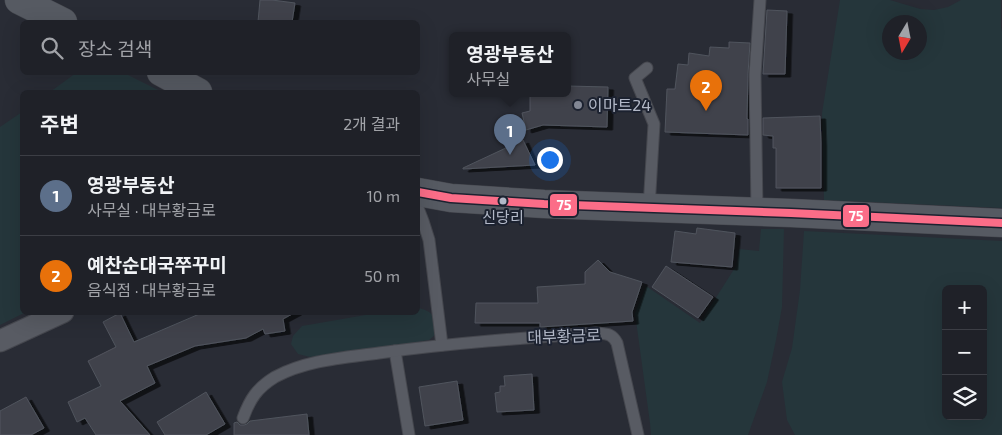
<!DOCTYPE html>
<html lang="ko">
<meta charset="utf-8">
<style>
:root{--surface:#1f2128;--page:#2c2e34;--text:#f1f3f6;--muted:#a1a3a8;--line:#3c3e45;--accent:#db2777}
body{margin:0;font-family:"Exo 2","Noto Sans KR",sans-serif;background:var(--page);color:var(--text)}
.controls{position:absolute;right:15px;bottom:15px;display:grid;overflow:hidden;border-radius:8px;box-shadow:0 5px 20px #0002}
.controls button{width:45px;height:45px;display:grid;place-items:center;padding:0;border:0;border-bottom:1px solid var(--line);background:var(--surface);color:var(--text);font:25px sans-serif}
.compass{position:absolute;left:882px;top:15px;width:45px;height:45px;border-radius:50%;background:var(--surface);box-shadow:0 5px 20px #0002;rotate:190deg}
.you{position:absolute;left:549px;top:159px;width:18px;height:18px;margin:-12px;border:4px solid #fff;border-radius:50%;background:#1a73e8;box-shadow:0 0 0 8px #1a73e833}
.badge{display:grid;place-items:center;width:32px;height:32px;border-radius:50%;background:var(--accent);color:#fff;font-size:16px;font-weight:700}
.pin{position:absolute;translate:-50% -41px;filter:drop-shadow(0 1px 2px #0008)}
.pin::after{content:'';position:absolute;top:26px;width:18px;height:15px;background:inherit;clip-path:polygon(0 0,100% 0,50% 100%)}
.popup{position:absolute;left:449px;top:32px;width:122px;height:65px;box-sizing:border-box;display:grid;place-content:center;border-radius:8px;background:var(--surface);filter:drop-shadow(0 1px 4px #0005);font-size:16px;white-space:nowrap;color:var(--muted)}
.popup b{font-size:19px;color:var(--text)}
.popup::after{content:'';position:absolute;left:50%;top:100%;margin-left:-10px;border:10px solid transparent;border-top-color:var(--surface)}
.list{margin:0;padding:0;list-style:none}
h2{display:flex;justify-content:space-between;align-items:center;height:65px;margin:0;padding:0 20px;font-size:21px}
h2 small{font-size:16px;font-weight:400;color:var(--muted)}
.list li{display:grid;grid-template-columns:32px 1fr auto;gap:15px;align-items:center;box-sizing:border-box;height:80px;padding:0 20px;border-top:1px solid var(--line)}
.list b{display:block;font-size:19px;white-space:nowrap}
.list p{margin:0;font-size:16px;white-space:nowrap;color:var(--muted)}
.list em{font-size:16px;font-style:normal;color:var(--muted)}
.icon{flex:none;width:28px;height:28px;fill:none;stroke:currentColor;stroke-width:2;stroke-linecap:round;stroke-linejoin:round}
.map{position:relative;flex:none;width:1002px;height:435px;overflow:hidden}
.search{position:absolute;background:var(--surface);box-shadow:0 5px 20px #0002;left:20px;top:20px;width:400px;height:55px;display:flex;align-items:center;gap:12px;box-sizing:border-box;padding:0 18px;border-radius:8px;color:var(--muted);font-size:19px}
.panel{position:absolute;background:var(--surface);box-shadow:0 5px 20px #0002;left:20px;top:90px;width:400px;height:225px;border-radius:8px}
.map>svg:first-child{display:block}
.green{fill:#25363b;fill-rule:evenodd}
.building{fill:#40434c;stroke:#50545d;filter:url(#shadow)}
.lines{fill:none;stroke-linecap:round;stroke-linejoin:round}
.service-casing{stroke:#45474e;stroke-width:13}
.minor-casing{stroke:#45474e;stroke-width:23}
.secondary-casing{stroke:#45474e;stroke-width:29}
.service{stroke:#585b63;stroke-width:11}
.minor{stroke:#585b63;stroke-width:21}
.secondary{stroke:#565a62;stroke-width:28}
.bus-1-casing{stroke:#1c2230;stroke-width:11}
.bus-1{stroke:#fb6d88;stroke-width:8}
.poi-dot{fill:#828794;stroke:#1c2230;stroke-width:2}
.bus-dot{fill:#b2b8c7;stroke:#1c2230;stroke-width:2}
.labels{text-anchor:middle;stroke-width:4;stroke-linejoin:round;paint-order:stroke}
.bus-label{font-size:15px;fill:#b2b8c7;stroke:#1c2230}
.poi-label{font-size:16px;fill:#b2b8c7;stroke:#1c2230;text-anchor:start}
.street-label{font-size:16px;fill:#b2b8c7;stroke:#1c2230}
.line-badge{stroke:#1c2230;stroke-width:2}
.badge-label{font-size:14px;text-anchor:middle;font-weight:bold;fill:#fff}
</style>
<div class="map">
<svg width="1002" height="435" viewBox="0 0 1002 435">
<defs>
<filter id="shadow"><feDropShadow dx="5.5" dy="3" stdDeviation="0" flood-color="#0009"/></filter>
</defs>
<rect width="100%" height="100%" fill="#292c35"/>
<g class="green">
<path d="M840 0H890L920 9 934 10 948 7 961 0H1001V27L1002 32V208L824 200 822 113ZM920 22V52H890V22Z"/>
<path d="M76 73H124L162 92H50Z"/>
<path d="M22 112V312L24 313 0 325V127Z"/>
<path d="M761 229H784L782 307 776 340 767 382 748 435H651L650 423 635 313 646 286 700 323 736 266 739 249 759 251Z"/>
<path d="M804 231 1002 241V435H795L787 420 782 382 792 348 800 290ZM946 289H983V416H946Z"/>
<path d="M418 308C436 312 434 318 436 334L429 340 394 346 310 357 298 354 291 344 293 336 302 326 377 313 418 312Z"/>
</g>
<g class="building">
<path d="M260 0H272L295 3 292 22H258Z"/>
<path d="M767 10 787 11 785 74H763Z"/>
<path d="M729 42 750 43 748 74 747 119H748V135L665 132 667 89H675L678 64 688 65 689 53 709 56 710 47 729 48Z"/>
<path d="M568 86 608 87 607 127 543 125 526 130 522 113 530 111V94H568Z"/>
<path d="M820 116 821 143V188H776V148H773V136L763 135V118Z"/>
<path d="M523 140 535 165 463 169V168Z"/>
<path d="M697 228 735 233 732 267 671 262 675 231 696 234Z"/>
<path d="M598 260 610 272 642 282 632 312 633 321 540 327V323H475L476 303H538L537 287 585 284V272Z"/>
<path d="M666 266 713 297 698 318 652 287Z"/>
<path d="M204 312H296L283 319 285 331 265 334 263 329 246 338 195 346 147 366 155 383 120 401 150 435H96L85 418 77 422 68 402 101 386 88 361 116 347 103 322 120 313 134 342Z"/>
<path d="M532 374 534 410 497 412 495 393 500 392V386H505L504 376Z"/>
<path d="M457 381 463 420 425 426 419 387Z"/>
<path d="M206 392 225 424 206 435H165L157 422Z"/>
<path d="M26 397 44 428 31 435H0V411Z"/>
<path d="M307 414 309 435H234V423L237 422 240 425H244L247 424 250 421Z"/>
</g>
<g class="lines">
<g class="service-casing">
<g id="service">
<path d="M647 68 635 78 654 124 649 208"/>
<path d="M418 208 423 221 429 240 442 345"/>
<path d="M757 212 755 75 760 0"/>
<path d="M395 351 409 435"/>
<path d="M243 418C250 399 257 388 275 377 307 360 343 358 379 353 451 343 523 338 596 333 606 334 612 333 617 343L638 435"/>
</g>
</g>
<g class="minor-casing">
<path id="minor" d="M0 341 63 312"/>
</g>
<g class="secondary-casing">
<g id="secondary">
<path d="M19 0 63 22"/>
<path d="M161 72 198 92"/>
<path d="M418 192 451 198 544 204 791 213 1002 223"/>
</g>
</g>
<use href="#service" class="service"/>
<use href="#minor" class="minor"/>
<use href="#secondary" class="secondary"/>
<g class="bus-1-casing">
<path id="bus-1" d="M418 192 451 198 544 204 791 213 1002 223"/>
</g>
<use href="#bus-1" class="bus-1"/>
</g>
<circle class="poi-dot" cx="578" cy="105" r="5"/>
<circle class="bus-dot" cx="503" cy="201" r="4.5"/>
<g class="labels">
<g class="bus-label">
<text x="503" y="223">신당리</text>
</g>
<g class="poi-label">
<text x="588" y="111">이마트24</text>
</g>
<g class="street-label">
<text transform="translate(564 336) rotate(-2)" y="6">대부황금로</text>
</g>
</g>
<g class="line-badge">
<rect x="549" y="193" width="29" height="24" rx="5" fill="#fb6d88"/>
<rect x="842" y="204" width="28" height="24" rx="5" fill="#fb6d88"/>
</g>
<g class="badge-label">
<text x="564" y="210">75</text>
<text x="856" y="221">75</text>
</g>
</svg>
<div class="controls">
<button>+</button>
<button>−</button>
<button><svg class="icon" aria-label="layers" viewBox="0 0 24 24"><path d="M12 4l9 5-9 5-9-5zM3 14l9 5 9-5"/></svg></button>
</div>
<svg class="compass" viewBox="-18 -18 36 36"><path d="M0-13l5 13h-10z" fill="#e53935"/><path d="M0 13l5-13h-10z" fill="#a1a3a8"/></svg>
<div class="you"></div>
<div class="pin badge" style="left:510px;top:155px;background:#5c6f8a">1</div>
<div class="popup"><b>영광부동산</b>사무실</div>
<div class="pin badge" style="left:706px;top:111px;background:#e8710a">2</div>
<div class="search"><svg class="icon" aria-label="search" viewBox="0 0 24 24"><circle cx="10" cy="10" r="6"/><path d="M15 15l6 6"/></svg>장소 검색</div>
<section class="panel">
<h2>주변<small>2개 결과</small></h2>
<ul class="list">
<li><span class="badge" style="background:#5c6f8a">1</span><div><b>영광부동산</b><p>사무실 · 대부황금로</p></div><em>10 m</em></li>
<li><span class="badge" style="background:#e8710a">2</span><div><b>예찬순대국쭈꾸미</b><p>음식점 · 대부황금로</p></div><em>50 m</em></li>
</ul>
</section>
</div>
